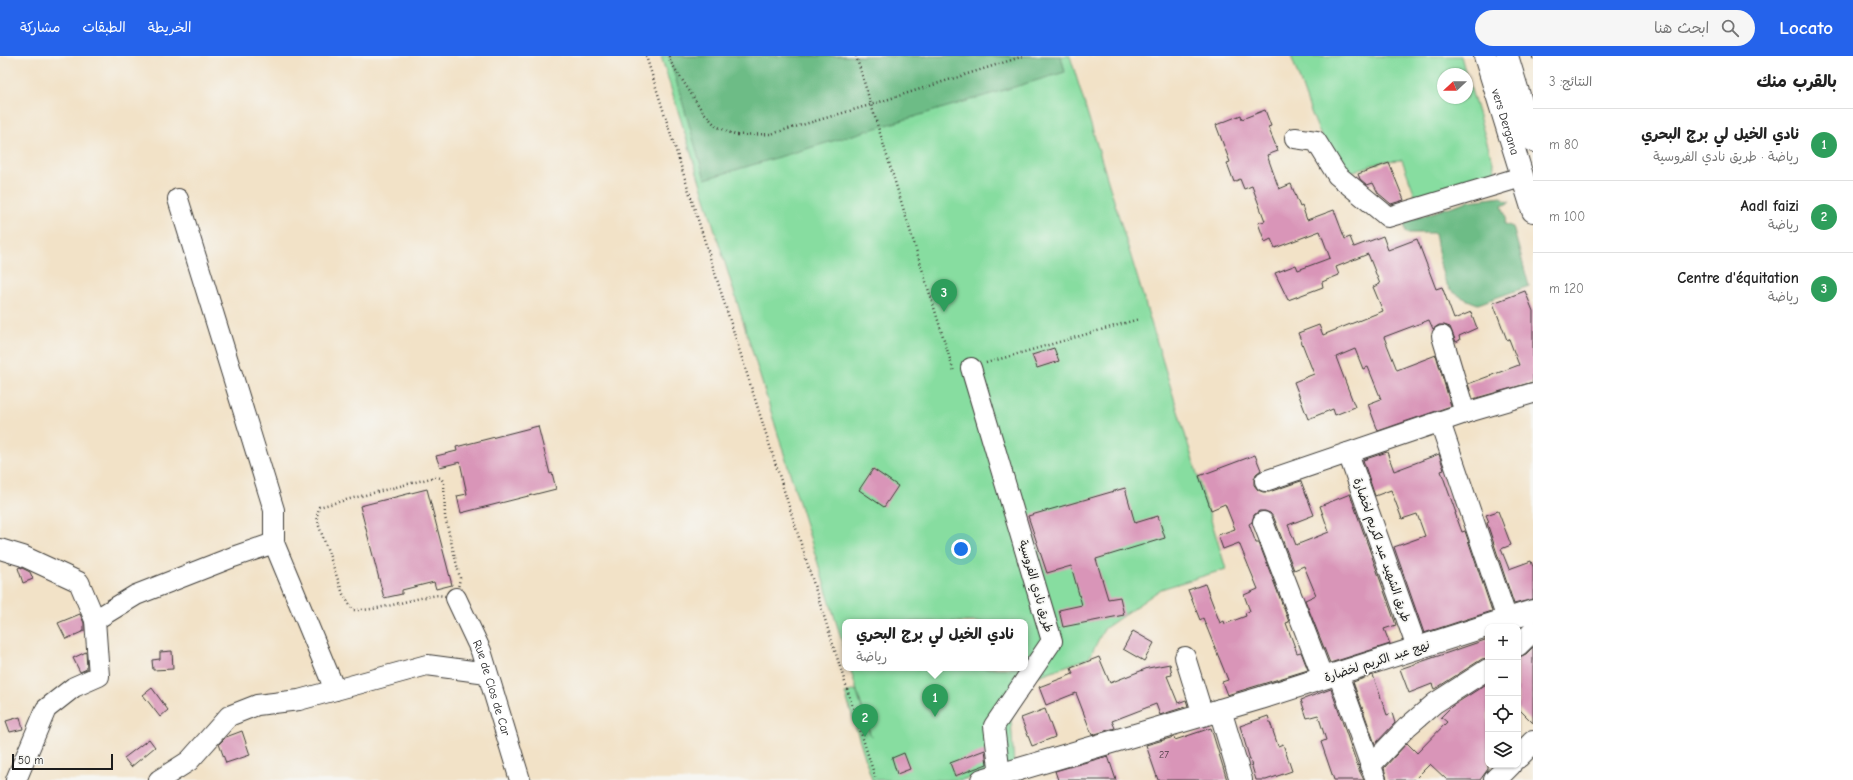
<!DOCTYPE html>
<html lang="ar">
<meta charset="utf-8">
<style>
:root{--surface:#fff;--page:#f6f6f6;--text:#222;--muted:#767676;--line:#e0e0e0;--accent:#2563eb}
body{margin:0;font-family:"Comic Neue","Playpen Sans Arabic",sans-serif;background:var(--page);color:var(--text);direction:rtl}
.controls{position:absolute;right:12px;bottom:12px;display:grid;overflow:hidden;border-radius:8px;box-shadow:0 1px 3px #0004}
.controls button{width:36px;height:36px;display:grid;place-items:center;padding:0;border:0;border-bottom:1px solid var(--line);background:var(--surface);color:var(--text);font:20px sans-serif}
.compass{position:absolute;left:1437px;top:12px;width:36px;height:36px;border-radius:50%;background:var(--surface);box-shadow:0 1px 3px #0004;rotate:248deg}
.scale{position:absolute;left:12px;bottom:10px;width:101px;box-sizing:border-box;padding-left:4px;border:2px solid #1c1c1c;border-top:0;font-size:11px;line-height:14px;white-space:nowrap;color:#1c1c1c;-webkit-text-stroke:3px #f6f6f2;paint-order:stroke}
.you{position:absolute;left:961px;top:493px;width:14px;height:14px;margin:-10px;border:3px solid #fff;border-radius:50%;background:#1a73e8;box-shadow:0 0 0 6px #1a73e833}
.badge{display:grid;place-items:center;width:26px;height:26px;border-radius:50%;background:var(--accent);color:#fff;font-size:13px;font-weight:700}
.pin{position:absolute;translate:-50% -33px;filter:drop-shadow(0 1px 2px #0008)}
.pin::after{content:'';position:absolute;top:21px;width:14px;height:12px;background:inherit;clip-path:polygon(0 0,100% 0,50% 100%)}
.popup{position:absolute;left:842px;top:563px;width:186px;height:52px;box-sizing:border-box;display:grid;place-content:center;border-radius:8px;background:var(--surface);filter:drop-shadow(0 1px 3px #0005);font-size:13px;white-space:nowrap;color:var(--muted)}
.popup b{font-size:15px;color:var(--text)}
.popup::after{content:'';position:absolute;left:50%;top:100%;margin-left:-8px;border:8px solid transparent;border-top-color:var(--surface)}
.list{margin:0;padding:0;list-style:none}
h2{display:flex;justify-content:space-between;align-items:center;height:52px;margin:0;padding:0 16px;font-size:17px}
h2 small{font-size:13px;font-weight:400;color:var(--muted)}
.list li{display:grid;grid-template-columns:26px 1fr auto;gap:12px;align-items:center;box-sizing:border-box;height:72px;padding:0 16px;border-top:1px solid var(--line)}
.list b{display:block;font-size:15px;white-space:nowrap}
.list p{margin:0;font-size:13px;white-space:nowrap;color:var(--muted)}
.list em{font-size:13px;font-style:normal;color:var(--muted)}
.icon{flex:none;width:22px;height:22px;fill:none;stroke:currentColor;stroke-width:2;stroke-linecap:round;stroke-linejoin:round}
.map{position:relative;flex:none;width:1533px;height:724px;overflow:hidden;direction:ltr}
header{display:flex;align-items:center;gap:24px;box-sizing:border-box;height:56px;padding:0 20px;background:var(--accent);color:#fff}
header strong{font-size:19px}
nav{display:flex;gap:22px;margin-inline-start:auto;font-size:14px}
.search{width:280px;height:36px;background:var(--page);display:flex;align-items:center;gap:10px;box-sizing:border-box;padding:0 14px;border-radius:22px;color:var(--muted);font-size:15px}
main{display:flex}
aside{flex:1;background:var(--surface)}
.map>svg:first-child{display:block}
.green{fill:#87dda0;stroke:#527c5e}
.forest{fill:#6dbc86;stroke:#446c51}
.building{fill:#d995b8}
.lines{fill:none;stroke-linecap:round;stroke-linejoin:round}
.minor-casing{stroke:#3c3a36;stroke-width:22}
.major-casing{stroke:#3c3a36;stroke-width:24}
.path{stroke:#3c3a36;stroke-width:2.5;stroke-dasharray:1 3;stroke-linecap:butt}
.minor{stroke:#fff;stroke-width:20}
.major{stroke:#fff;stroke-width:22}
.tram{stroke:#1c1c1c;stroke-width:1}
.labels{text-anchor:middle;stroke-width:3.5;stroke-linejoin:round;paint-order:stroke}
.number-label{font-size:10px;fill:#4b3a43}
.street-label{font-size:12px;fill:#1c1c1c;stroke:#f6f6f2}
</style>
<header>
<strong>Locato</strong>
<div class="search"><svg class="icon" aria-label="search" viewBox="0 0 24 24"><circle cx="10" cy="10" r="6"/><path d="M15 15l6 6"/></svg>ابحث هنا</div>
<nav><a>الخريطة</a><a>الطبقات</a><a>مشاركة</a></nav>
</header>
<main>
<aside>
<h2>بالقرب منك<small>النتائج: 3</small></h2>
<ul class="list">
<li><span class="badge" style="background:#2e9e5b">1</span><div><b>نادي الخيل لي برج البحري</b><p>رياضة · طريق نادي الفروسية</p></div><em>80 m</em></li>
<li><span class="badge" style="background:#2e9e5b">2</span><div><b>Aadl faizi</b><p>رياضة</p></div><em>100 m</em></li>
<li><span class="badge" style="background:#2e9e5b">3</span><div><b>Centre d'équitation</b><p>رياضة</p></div><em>120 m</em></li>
</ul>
</aside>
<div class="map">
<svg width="1533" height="724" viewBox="0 0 1533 724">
<rect width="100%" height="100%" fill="#f6f6f2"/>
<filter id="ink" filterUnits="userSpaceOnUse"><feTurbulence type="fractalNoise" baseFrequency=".025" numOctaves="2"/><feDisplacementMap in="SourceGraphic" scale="8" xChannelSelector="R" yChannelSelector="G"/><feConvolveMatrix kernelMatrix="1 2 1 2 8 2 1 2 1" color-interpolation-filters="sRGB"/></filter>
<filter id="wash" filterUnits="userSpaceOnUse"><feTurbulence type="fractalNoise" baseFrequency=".012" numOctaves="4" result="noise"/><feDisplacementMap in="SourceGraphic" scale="16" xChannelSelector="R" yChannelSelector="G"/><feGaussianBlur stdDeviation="0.9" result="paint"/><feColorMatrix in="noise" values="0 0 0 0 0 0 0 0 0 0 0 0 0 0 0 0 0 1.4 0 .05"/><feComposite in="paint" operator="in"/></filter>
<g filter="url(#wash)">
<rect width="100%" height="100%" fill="#f2e2c7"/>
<g class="green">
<path d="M661 0H1070L1226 513 1161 533 1104 573 1089 602 1035 621 1011 663 1014 709 961 724H872L845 637 856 634 871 681 850 612H1025V566H845V595Z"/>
<path d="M1291 0H1461L1466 18H1443V42H1467V20L1497 120 1419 146 1415 139 1402 104 1385 105 1351 116C1347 113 1341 111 1338 108 1320 90 1301 26 1291 0Z"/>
</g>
<g class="forest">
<path d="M669 0H1061L1065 16 705 123Z"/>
<path d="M1502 141 1505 145 1510 146 1502 150 1506 161 1505 168 1513 171 1529 230 1478 248C1469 245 1455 239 1449 232 1440 220 1438 192 1435 177H1406L1404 166 1468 145Z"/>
</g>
<g id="blocks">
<g class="building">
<path d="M1265 54 1271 70 1268 71 1278 95 1267 99 1279 133 1291 128 1300 151 1302 150 1307 164 1334 154 1345 183 1350 181 1354 191 1383 180 1388 194 1417 183 1436 233 1442 231 1454 263 1471 256 1477 272 1459 280 1460 284 1456 286 1450 271 1444 269H1439L1433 273 1429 264 1384 281 1397 314 1436 299 1451 350 1378 375 1368 348 1381 343 1368 311 1363 313 1355 293 1336 301 1355 351 1335 359 1333 353 1308 363 1294 326 1314 318 1298 277 1319 269 1323 279 1383 255 1373 231 1380 228 1368 198 1336 211 1339 219 1322 226 1323 231 1288 244 1275 217 1296 209 1298 214 1330 202 1320 175 1275 192 1271 183 1265 186 1258 167 1265 165 1252 130 1244 133 1240 123 1234 126 1227 107 1230 106 1216 69 1241 59 1242 63Z"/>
<path d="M1389 107 1404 144 1391 148 1378 137 1373 127 1367 129 1360 123 1358 118Z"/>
<path d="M1525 235 1533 255V326L1473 343 1468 328 1519 309 1509 283 1507 284 1493 247Z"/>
<path d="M1054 292 1059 305 1037 312 1032 299Z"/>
<path d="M538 370 550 418 552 417 556 433 461 457 457 440 467 438 460 406 440 411 436 400 457 395 456 391Z"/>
<path d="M1387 396 1394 415 1439 398 1444 414 1441 415 1456 457H1455L1462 476 1465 475 1492 555 1424 577 1394 491 1425 480 1417 458 1402 463 1391 434 1375 440 1363 404Z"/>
<path d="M1255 399 1261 414 1256 418 1254 423V429L1258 434 1263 436H1269L1301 425 1314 459 1288 469 1296 489 1329 476 1320 450 1350 438 1396 569 1384 573 1390 588 1330 607 1305 544 1316 539 1304 510 1294 514 1274 462 1270 457 1265 455H1259L1254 459 1252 466 1249 468 1256 487H1259L1289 566 1286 567 1297 597 1301 596 1308 614 1227 639 1222 626 1228 624 1203 562 1200 564 1188 534 1205 528 1220 567 1224 565 1225 568 1246 560 1245 557 1250 555 1244 539 1258 533 1239 487 1223 493 1218 479 1235 473 1225 448 1211 454 1199 420Z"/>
<path d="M873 413 898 430 884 451 859 434Z"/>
<path d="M1125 432 1135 467 1158 460 1165 482 1096 503 1108 543 1120 541 1124 559 1063 571 1059 554 1082 549 1071 510 1047 517 1028 460Z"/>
<path d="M427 433 452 529 436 533 434 526 402 534V538L384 542 360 450Z"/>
<path d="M1498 455 1511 489 1501 493 1509 513 1531 505 1533 511V543L1514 548 1487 467 1489 466 1486 459Z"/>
<path d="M20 511 30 516 33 523 23 527 18 512Z"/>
<path d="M80 558 84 567V575L66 583 58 567Z"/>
<path d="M1133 575 1154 587 1144 605 1123 593Z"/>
<path d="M1488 583V602L1482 603 1438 631 1434 633 1432 628 1409 637 1400 613Z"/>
<path d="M1533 591V667L1518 652V601L1526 598Z"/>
<path d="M172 595 173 613 153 614 152 604 160 603V596Z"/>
<path d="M86 596 87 613 80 616 73 602Z"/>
<path d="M1099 601 1110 627 1148 612 1170 608 1172 619 1167 620 1178 647 1186 644 1188 650 1160 659 1156 648 1112 665 1115 672 1092 679 1076 637 1046 649 1039 631 1073 618 1071 612Z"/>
<path d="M1373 619 1387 659 1392 657 1395 667 1375 688 1353 626Z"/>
<path d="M1488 627V713L1480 724H1447L1430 708 1414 724H1387L1384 712 1407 687 1417 697 1447 666 1441 661 1452 650Z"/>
<path d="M152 632 168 654 160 661 143 639Z"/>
<path d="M1331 633 1359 714 1364 724H1334L1321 686 1326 684 1318 659 1307 662 1301 644Z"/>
<path d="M1045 653 1055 681 1032 690 1021 662Z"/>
<path d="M1268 660 1278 690 1283 688 1292 715 1266 724H1256L1240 670Z"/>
<path d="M20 661 23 673 10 676 6 665Z"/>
<path d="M1211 672 1227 724H1158L1146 689 1174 681 1175 684Z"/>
<path d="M242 675 250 699 226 707 219 688 226 681Z"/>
<path d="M149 683 155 691 131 711 124 702Z"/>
<path d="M985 694 987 708 955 720 950 707Z"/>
<path d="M904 697 910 713 897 718 892 702Z"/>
<path d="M1108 700 1116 724H1058L1055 715Z"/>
</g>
</g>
</g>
<g filter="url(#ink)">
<use href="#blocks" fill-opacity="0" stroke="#3c3a36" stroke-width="1"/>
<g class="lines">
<g class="minor-casing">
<g id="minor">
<path d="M1295 82 1316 85 1337 119 1388 161 1515 123 1521 120"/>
<path d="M178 143 274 454V487"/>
<path d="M1442 280 1465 357"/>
<path d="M971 312 1052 585 994 670 1000 719"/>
<path d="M1440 366 1507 563"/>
<path d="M1348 397 1417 592"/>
<path d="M1265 425 1465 357 1533 337"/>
<path d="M1263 466 1323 622"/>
<path d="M0 493 23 500 79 526 95 564 99 620 74 631 46 653 16 724"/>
<path id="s1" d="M456 542 481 595 520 724"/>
<path d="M95 564 136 539 233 501 274 487 335 634"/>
<path d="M1518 590 1533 575"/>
<path d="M1185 601 1203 659"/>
<path d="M1338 618 1376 724"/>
<path d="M1370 710 1407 671 1435 647 1488 613"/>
<path d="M159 724 189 705 229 660 257 649 299 644 427 609 487 617"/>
</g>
</g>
<g class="major-casing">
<g id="major">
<path id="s2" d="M1485 0 1533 155"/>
<path d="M1507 0 1533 85"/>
<path d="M1220 654 1241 724"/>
<path d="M1518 701 1533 686"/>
<path d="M982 724 1261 642 1533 555"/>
<path d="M1495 724 1510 709"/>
</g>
</g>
<g class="path">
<path d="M646 0 876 724"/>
<path d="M669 0 670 5 701 53 716 70 735 79 771 78 870 49 1024 0"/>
<path d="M856 0 954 316"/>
<path d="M986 307 1139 263"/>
<path d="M435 421 441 422 444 427 445 461 460 522 456 542C449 541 440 538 432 540 405 544 380 555 353 554L343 538 319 470 317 460 319 451Z"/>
</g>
<use href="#minor" class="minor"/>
<use href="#major" class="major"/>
<path class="tram" d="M1532 0 1533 3"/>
</g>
</g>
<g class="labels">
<g class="number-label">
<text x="1164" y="702">27</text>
</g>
<g class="street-label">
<text dy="4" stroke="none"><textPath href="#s2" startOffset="69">vers Dergana</textPath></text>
<text transform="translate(1382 494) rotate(71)" y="4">طريق الشهيد عبد لكريم لخضارة</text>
<text transform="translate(1036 530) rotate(74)" y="4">طريق نادي الفروسية</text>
<text transform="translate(1377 605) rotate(-18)" y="4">نهج عبد الكريم لخضارة</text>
<text dy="4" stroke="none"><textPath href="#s1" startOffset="97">Rue de Clos de Car</textPath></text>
</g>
</g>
</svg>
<div class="controls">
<button>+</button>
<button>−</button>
<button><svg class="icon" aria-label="locate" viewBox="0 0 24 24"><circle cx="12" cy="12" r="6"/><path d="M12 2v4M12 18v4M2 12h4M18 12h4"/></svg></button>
<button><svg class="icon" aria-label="layers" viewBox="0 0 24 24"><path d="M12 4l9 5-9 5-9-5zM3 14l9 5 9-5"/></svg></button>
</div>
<svg class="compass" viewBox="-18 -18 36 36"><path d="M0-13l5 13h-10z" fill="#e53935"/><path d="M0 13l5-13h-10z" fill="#767676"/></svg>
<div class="scale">50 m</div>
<div class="you"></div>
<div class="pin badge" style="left:935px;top:661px;background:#2e9e5b">1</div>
<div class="popup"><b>نادي الخيل لي برج البحري</b>رياضة</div>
<div class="pin badge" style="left:865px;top:681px;background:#2e9e5b">2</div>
<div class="pin badge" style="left:944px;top:256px;background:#2e9e5b">3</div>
</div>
</main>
